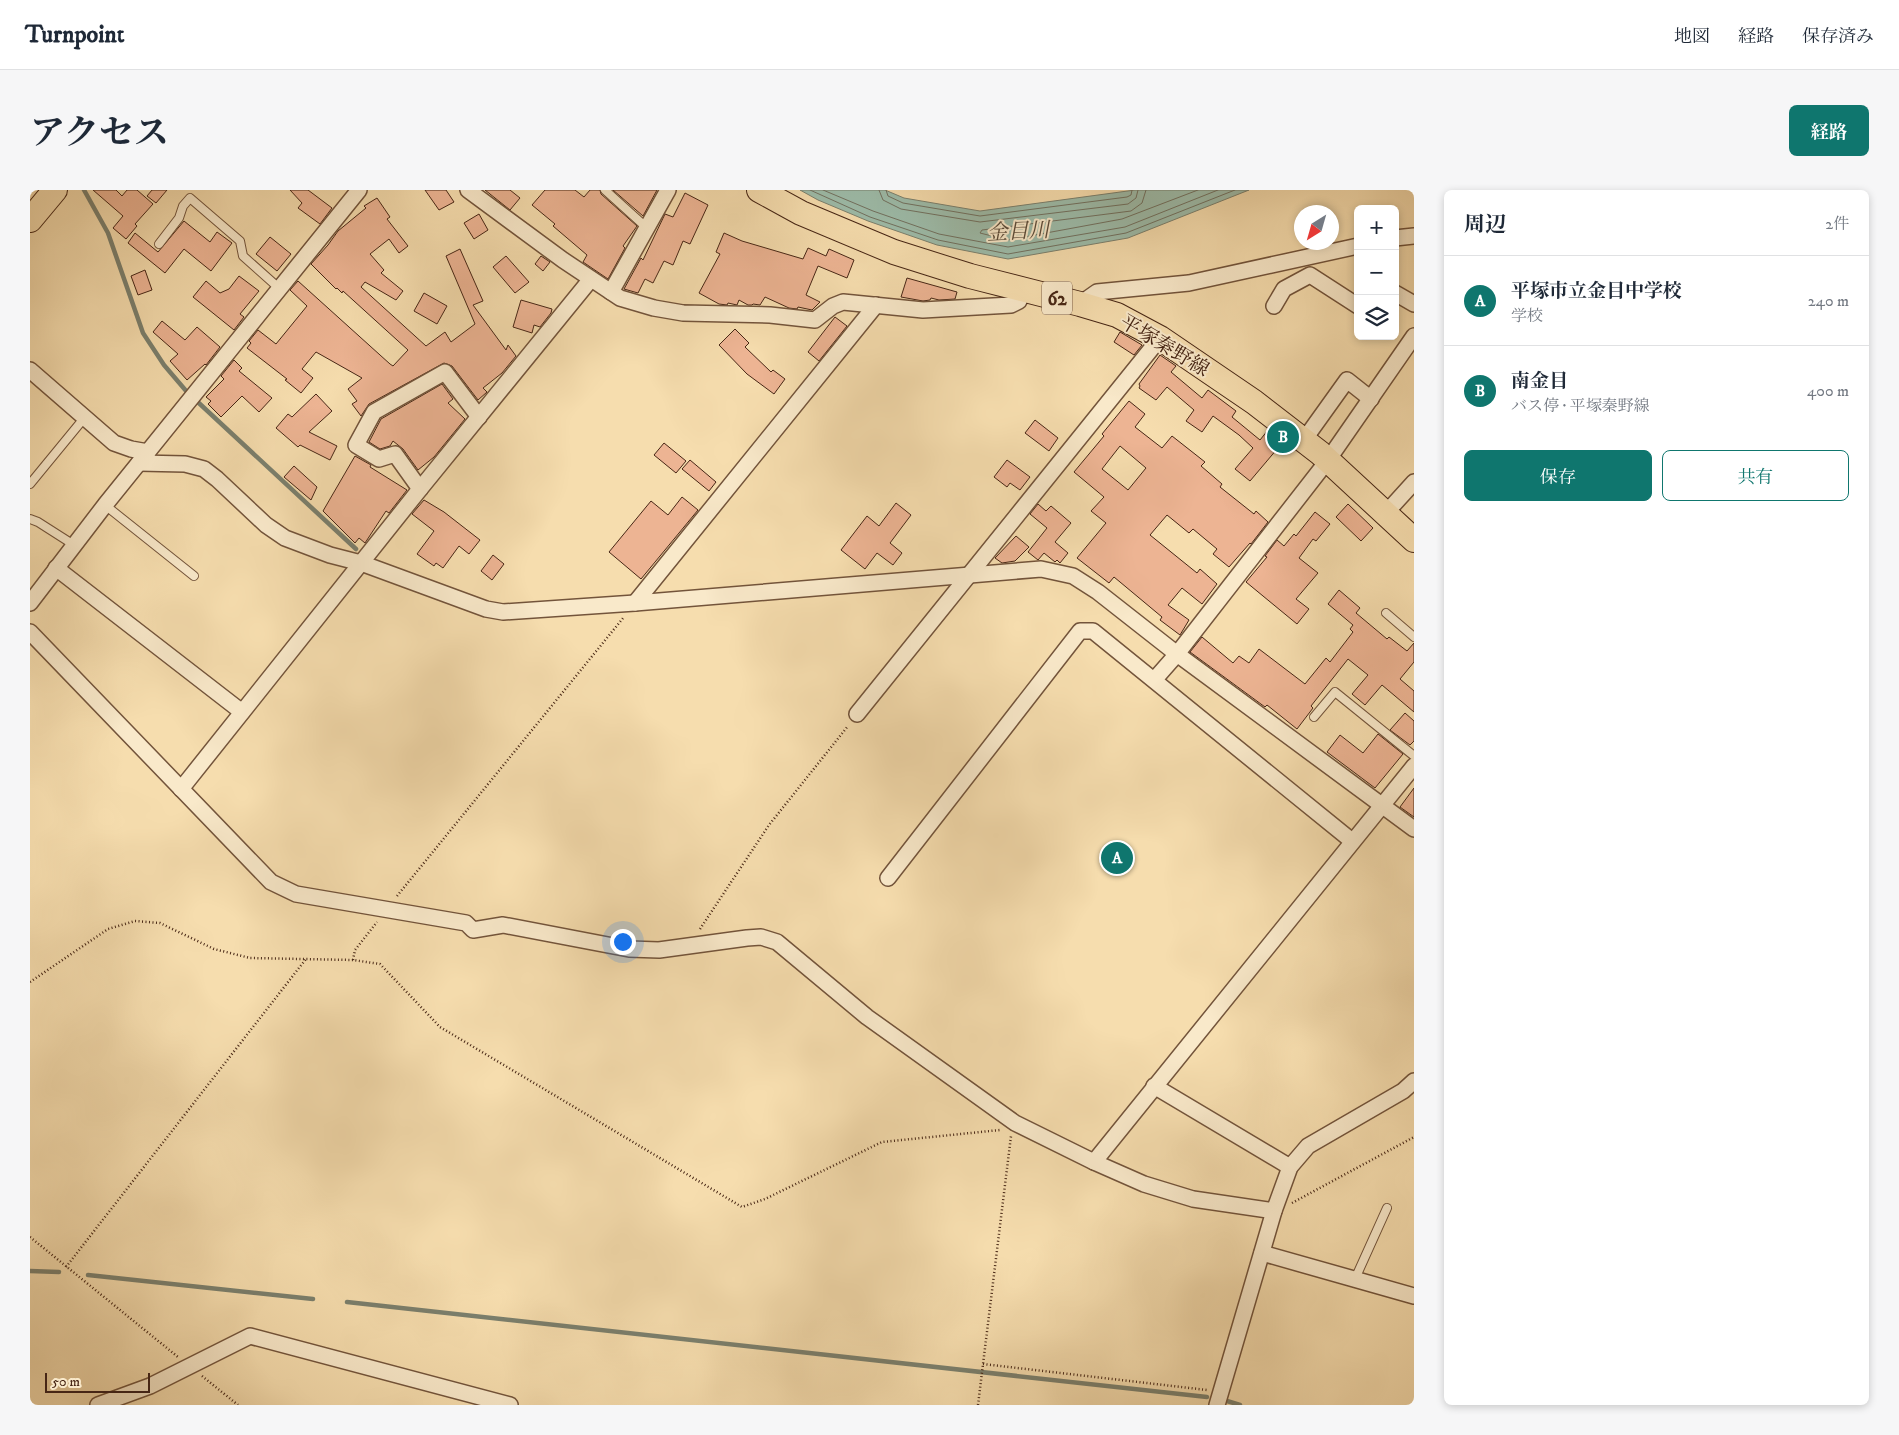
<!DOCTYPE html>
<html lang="ja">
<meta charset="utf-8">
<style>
:root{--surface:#fff;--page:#f6f6f7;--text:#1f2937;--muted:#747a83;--line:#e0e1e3;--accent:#0f766e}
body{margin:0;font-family:"IM FELL DW Pica","Noto Serif JP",serif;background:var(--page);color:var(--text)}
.controls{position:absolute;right:15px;top:15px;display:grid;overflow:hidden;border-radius:8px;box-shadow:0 2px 8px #0003}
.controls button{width:45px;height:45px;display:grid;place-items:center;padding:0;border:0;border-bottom:1px solid var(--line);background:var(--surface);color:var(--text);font:25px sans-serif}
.compass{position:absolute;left:1264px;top:15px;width:45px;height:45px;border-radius:50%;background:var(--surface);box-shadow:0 2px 8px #0003;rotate:217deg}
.scale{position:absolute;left:15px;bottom:12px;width:105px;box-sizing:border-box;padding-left:5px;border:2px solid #472615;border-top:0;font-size:14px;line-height:18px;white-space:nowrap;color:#472615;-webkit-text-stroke:4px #f9e9ca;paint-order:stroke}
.you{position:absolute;left:592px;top:751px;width:18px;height:18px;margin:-12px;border:4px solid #fff;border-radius:50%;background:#1a73e8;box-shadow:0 0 0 8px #1a73e833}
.badge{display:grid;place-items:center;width:32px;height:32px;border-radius:50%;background:var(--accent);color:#fff;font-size:16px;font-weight:700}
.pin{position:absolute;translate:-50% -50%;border:2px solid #fff;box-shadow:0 1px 5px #0006}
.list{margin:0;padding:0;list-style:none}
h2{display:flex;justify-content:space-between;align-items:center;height:65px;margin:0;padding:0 20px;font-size:21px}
h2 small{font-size:16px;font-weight:400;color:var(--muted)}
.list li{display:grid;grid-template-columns:32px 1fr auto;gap:15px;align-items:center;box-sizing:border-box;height:90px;padding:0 20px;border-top:1px solid var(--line)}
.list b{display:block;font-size:19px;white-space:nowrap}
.list p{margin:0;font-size:16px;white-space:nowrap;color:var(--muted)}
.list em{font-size:16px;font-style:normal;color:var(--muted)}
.actions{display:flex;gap:10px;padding:15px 20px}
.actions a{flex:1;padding:11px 0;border:1px solid var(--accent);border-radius:8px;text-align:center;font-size:18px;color:var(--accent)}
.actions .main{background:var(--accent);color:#fff}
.icon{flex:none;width:28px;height:28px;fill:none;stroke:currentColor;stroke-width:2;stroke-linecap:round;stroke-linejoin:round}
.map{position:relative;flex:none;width:1384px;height:1215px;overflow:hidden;border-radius:8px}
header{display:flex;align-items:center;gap:30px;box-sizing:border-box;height:70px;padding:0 25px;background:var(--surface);border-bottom:1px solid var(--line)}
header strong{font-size:24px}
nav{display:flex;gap:28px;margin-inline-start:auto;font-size:18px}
.intro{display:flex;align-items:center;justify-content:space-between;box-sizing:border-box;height:120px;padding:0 30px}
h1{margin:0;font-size:35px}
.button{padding:12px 22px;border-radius:8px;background:var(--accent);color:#fff;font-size:18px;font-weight:700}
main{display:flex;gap:30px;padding:0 30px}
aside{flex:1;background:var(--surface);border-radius:8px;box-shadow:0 2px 8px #0003}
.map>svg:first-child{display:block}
.water{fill:#9dbcaa;stroke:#7b806e}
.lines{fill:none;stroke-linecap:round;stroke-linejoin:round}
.shore{stroke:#727160;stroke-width:1}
.stream{stroke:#7b806e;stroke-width:4.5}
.building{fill:#edb493;stroke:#472615;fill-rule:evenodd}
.service-casing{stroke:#73543b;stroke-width:10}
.minor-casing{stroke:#73543b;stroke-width:18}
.primary-casing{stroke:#472615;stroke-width:26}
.path{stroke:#472615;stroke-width:2.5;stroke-dasharray:1 2.5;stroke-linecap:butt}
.service{stroke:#f9e9ca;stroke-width:8}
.minor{stroke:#f9e9ca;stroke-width:15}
.primary{stroke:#f6ddae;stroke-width:24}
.path-bridge{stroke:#472615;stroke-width:2.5;stroke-dasharray:1 2.5;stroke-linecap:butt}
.labels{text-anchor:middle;stroke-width:4;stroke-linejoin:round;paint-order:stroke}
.shield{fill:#f9e9ca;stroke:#7c604b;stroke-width:1}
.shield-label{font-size:19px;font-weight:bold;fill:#472615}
.street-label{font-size:20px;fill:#472615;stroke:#f9e9ca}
.water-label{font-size:21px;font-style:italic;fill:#5c4c3a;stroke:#f9e9ca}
</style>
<header>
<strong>Turnpoint</strong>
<nav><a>地図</a><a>経路</a><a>保存済み</a></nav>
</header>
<div class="intro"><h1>アクセス</h1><a class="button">経路</a></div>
<main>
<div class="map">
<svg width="1384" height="1215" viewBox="0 0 1384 1215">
<rect width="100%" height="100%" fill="#f6ddae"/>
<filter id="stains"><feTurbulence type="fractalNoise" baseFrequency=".004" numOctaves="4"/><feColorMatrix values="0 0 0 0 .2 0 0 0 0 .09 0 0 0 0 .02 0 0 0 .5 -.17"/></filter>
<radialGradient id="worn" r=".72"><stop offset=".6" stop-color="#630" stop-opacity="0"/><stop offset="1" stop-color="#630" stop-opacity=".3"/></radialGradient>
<path class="water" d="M770 0H855L874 8 950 21 1105 0H1219L1098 48 978 69 907 55 838 31 788 10Z"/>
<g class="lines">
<g class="shore">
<path d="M780 0 840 27 908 50 978 64 1096 43 1205 0"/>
<path d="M793 0 843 21 909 44 978 57 1095 37 1188 0"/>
<path d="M849 0 853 10 871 19 950 32 1098 14 1106 8 1108 0"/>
<path d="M856 0 858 6 873 13 950 26 1097 7 1101 5 1102 0"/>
<path d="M1116 0 1112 13 1101 21 952 40 950 43 978 50 1092 29 1168 0"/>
</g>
<g class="stream">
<path d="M54 0 78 43 113 143 134 175 157 202 326 359"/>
<path d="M0 1081 29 1082"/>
<path d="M58 1085 283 1109"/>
<path d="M317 1112 1177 1207"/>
<path d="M1197 1211 1210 1215"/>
</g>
</g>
<g class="building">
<path d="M63 0H86L92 6 97 0H107L123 14 105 34 107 36 96 49 83 38 93 26Z"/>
<path d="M122 0H137L126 13 117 6Z"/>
<path d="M260 0H278L302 18 290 34 268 18 272 13Z"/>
<path d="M395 0H416L424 12 409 20Z"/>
<path d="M455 0H480L490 8 480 20Z"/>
<path d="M515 0H545L554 7 560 0H570L571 4 607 36 593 56 595 58 578 89 553 72 557 65 523 36 525 34 502 15Z"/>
<path d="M583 0H627L613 26Z"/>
<path d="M655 3 678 15 660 54 653 51 643 75 634 71 623 93 615 89 608 103 594 99 611 68 613 70 635 24 643 27Z"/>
<path d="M347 8 360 27 357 29 378 56 369 63 359 49 340 64 354 80 351 83 373 101 366 110 335 92 331 97 396 156 415 142 421 152 445 134 416 66 430 59 453 111 443 115 476 160 478 155 486 166 472 183 453 198 457 202 448 210 422 176 414 173 339 214 331 226 322 214 327 211 318 199 332 188 286 162 272 179 283 188 271 203 255 190 257 189 217 158 221 153 219 151 228 140 246 154 277 116 260 100 268 91 360 174 363 176 378 160 313 101 312 103 307 98 306 99 281 74 298 55 308 41 336 18 334 16Z"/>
<path d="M449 24 458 40 444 49 434 33Z"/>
<path d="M154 31 180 52 187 42 202 53 181 81 154 59 135 83 98 53 105 43 128 62Z"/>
<path d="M694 43 712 51 773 69 778 58 796 66 799 59 824 70 817 88 788 76 776 105 790 112 782 120 768 117 767 119 759 118 735 107 730 115 723 114 722 115H718L709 110 707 115 698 113 697 115 689 114 669 103 690 64 686 62Z"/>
<path d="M240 47 261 64 247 81 226 64Z"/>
<path d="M476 66 499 92 485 103 463 77Z"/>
<path d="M511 66 520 72 513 81 505 74Z"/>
<path d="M115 80 122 100 108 105 101 86Z"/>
<path d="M209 86 229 101 210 124 214 127 204 140 163 107 176 91 190 103 199 99Z"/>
<path d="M877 88 927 102 925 109 909 110 901 108 900 110 893 111 871 107Z"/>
<path d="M394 103 417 116 407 134 384 121Z"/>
<path d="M491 110 522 119 521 123 510 137 504 135 502 143 483 137Z"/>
<path d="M805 127 817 136 789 171 778 162Z"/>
<path d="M132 131 155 150 167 137 190 157 176 175 175 174 157 190 140 171 148 164 123 142Z"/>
<path d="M705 139 719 153 715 157 741 182 743 180 755 189 744 204 717 184 689 155Z"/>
<path d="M1090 142 1112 155 1104 165 1084 152Z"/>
<path d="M1130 165 1146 176 1141 182 1172 208 1178 200 1206 221 1202 227 1230 250 1238 240 1253 252 1220 291 1205 279 1223 258 1209 245 1183 226 1172 242 1156 231 1164 220 1137 197 1126 210 1109 198 1110 196 1109 194Z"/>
<path d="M204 170 212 178 209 181 242 208 229 222 212 206 191 227 178 214 181 211 176 207 194 189 191 186Z"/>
<path d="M412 194 423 209 418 213 435 229 404 267 388 280 373 259 363 251 360 256 350 259 339 252 351 229Z"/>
<path d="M286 204 302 221 279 242 307 256 300 270 270 255 268 257 246 238 258 224 262 227Z"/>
<path d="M1099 211 1115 224 1105 237 1132 258 1142 246 1175 272 1171 276 1192 294 1190 297 1224 324 1226 321 1238 332 1221 354 1220 353 1199 377 1183 364 1187 359 1163 339 1159 343 1137 325 1120 345 1167 383 1170 379 1187 394 1172 414 1152 398 1138 415 1159 430 1150 445 1130 430 1132 427 1084 387 1079 393 1047 368 1076 333 1061 321 1074 307 1044 282 1074 246 1072 244ZM1090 256 1116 278 1098 300 1072 279Z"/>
<path d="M1005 230 1028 248 1019 261 995 243Z"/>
<path d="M634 253 656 271 646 283 624 265Z"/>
<path d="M325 266 341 275 340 277 377 300 359 323 356 321 335 353 329 348 325 353 293 321Z"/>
<path d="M660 270 686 292 679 301 652 279Z"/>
<path d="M977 270 1000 287 990 300 980 293 977 297 964 287Z"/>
<path d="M264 276 287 297 281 310 254 287Z"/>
<path d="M652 307 668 320 611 389 579 362 621 311 638 325Z"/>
<path d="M394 310 414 322 450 350 439 364 429 356 413 378 406 373 404 376 387 364 404 341 382 324Z"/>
<path d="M866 313 881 325 860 353 872 363 863 375 847 363 835 379 811 360 837 326 849 336Z"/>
<path d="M1008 314 1016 321 1021 316 1041 333 1025 352 1038 363 1030 373 1027 370 1025 372 1014 363 1008 370 998 362 1017 338 1000 324Z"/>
<path d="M1318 314 1343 338 1331 351 1306 327Z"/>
<path d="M1285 322 1300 334 1286 351 1283 349 1269 368 1288 383 1266 409 1279 419 1267 434 1216 392 1237 367 1235 366 1247 350 1254 356 1264 344 1266 346Z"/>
<path d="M986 346 999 357 985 371 972 373 965 368Z"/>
<path d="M463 365 474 374 462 390 451 381Z"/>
<path d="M1309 400 1330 418 1326 423 1357 449 1359 447 1377 461 1384 453V472L1370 489 1384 501V522L1352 495 1335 515 1322 504 1338 485 1318 469 1281 516 1283 518 1267 539 1237 515 1235 517 1160 462 1172 447 1203 473 1209 466 1219 473 1229 459 1275 494 1296 468 1300 472 1323 442 1320 439 1323 435 1298 414Z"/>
<path d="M1375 523 1384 531V551L1380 555 1360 540Z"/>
<path d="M1348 544 1373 564 1345 598 1297 562 1310 545 1333 563Z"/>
<path d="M1384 598V627L1370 617Z"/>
</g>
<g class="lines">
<g class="service-casing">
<g id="service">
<path d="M575 0 617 38"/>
<path d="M129 54 149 28 153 16 160 8 210 51 213 66 250 99"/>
<path d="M0 294 55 227"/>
<path d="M75 315 164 386"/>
<path d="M0 329 8 332 44 355"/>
<path d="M1356 423 1384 447"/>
<path d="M1284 527 1305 502 1384 566"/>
<path d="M1325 1089 1357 1018"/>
</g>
</g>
<g class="minor-casing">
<g id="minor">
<path d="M438 0 533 70 590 108 624 118 653 123 740 125 785 130 803 116 813 112 893 120 981 115 989 111 993 100"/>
<path d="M1365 48 1384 46"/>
<path d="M581 102 638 0"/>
<path d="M1365 103 1384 114"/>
<path d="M1050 114 1067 102 1159 93 1328 56"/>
<path d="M1244 116 1254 99 1280 85 1328 116"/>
<path d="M0 180 84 253 101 259 118 262"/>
<path d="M1274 250 1317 190 1341 209"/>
<path d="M109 273 155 274 174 279 187 289 236 335 255 348 300 365 331 373 456 419 473 422 605 413 1011 379 1043 386 1068 402 1147 464 1384 639"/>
<path d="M390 299 365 264 349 269 326 255 344 222 415 182 449 227"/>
<path d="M1355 324 1384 292"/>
<path d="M26 378 212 522"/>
<path d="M0 413 75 315 329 0"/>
<path d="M605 413 846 115"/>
<path d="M0 442 241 692 266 704 436 733 443 740 473 735 599 759 629 760 717 748 731 747 747 752 837 827 985 933 1064 972 1114 994 1163 1009 1244 1021"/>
<path d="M1125 489 1147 464 1298 270 1384 146"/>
<path d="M827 524 1130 148"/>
<path d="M151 599 390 299 561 89"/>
<path d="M858 688 1050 441H1063L1322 651"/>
<path d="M1124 896 1260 977"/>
<path d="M1064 972 1384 576"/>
<path d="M1232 1063 1384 1106"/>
<path d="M68 1215 120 1196 220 1146 480 1215"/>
<path d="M1187 1215 1244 1021 1260 977 1278 956 1373 901 1384 891"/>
</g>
</g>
<g class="primary-casing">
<g id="primary">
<path d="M729 0 771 23 864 62 940 86 1050 114 1087 125 1130 148 1224 212 1290 263 1384 350"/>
<path d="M0 30 25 0"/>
</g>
</g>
<g class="path">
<path d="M367 706 594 427"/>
<path d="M670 739 739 635 818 536"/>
<path d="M323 770 325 760 347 732"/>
<path d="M0 792 78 739 105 731 130 733 184 759 220 768 323 770 350 774 410 837 712 1017 735 1009 852 952 970 940"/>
<path d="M1262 1013 1384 947"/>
<path d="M0 1047 148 1167"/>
<path d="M36 1077 276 769"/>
<path d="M953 1174 1177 1200"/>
<path d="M172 1186 208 1215"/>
<path d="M948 1215 981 946"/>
</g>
<use href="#service" class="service"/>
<use href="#minor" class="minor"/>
<use href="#primary" class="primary"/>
<path class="path-bridge" d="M1028 120 1040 97"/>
</g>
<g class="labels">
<rect class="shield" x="1012" y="91.5" width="30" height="33" rx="4"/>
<g class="shield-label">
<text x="1027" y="115">62</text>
</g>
<g class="street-label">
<text transform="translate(1135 155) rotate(31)" y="7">平塚秦野線</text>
</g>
<g class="water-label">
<text transform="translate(988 41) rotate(-3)" y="7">金目川</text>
</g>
</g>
<rect width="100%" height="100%" filter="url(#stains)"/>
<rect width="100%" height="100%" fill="url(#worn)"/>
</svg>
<div class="controls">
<button>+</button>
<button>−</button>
<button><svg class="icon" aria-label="layers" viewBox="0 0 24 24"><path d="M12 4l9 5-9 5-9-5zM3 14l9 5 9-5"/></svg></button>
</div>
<svg class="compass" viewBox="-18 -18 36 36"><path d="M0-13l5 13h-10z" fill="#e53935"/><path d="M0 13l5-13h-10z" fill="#747a83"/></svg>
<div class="scale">50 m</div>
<div class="you"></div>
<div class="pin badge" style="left:1087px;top:668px">A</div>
<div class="pin badge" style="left:1253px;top:247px">B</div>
</div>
<aside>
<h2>周辺<small>2件</small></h2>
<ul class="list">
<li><span class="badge">A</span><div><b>平塚市立金目中学校</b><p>学校</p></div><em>240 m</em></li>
<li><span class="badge">B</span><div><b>南金目</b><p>バス停 · 平塚秦野線</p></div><em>400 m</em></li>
</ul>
<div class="actions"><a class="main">保存</a><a>共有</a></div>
</aside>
</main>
